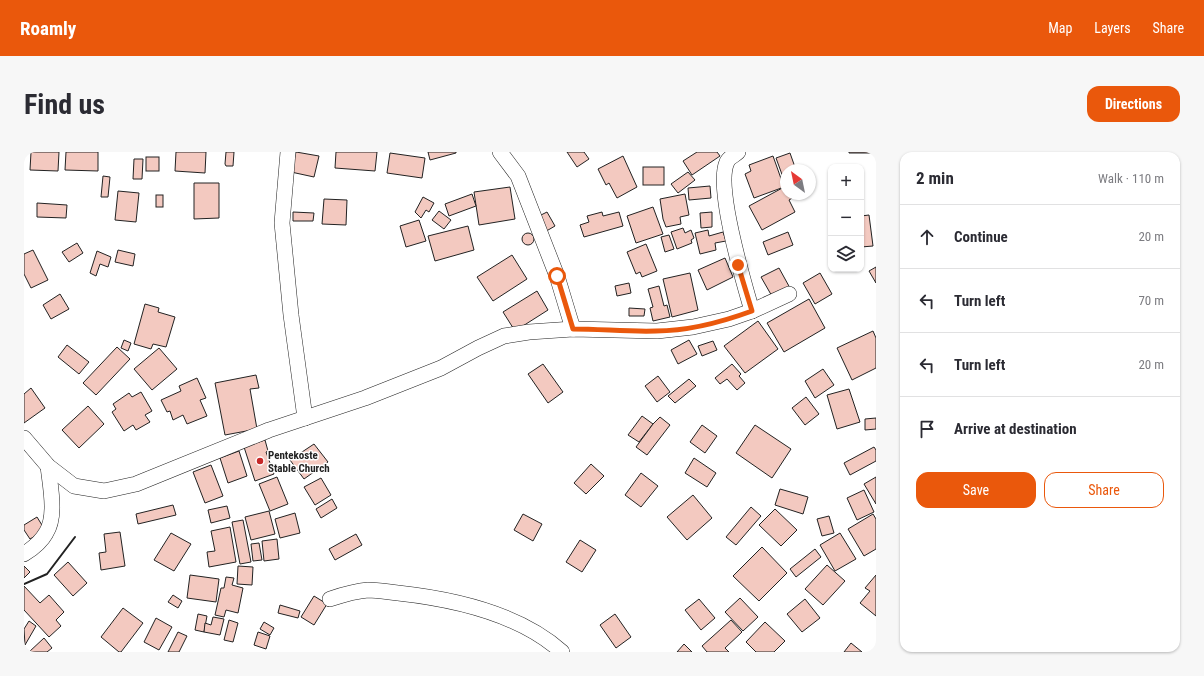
<!DOCTYPE html>
<meta charset="utf-8">
<style>
:root{--surface:#fff;--page:#f7f7f7;--text:#2b2b33;--muted:#7c7c81;--line:#e1e1e2;--accent:#ea580c}
body{margin:0;font-family:"Roboto Condensed",sans-serif;background:var(--page);color:var(--text)}
.controls{position:absolute;right:12px;top:12px;display:grid;overflow:hidden;border-radius:8px;box-shadow:0 1px 3px #0004}
.controls button{width:36px;height:36px;display:grid;place-items:center;padding:0;border:0;border-bottom:1px solid var(--line);background:var(--surface);color:var(--text);font:20px sans-serif}
.compass{position:absolute;left:756px;top:12px;width:36px;height:36px;border-radius:50%;background:var(--surface);box-shadow:0 1px 3px #0004;rotate:327deg}
.stop{position:absolute;width:12px;height:12px;margin:-9px;border:3px solid #ea580c;border-radius:50%;background:#fff}
.stop.end{background:#ea580c;border-color:#fff;box-shadow:0 1px 4px #0008}
.list{margin:0;padding:0;list-style:none}
h2{display:flex;justify-content:space-between;align-items:center;height:52px;margin:0;padding:0 16px;font-size:17px}
h2 small{font-size:13px;font-weight:400;color:var(--muted)}
.list li{display:grid;grid-template-columns:26px 1fr auto;gap:12px;align-items:center;box-sizing:border-box;height:64px;padding:0 16px;border-top:1px solid var(--line)}
.list b{display:block;font-size:15px;white-space:nowrap}
.list em{font-size:13px;font-style:normal;color:var(--muted)}
.actions{display:flex;gap:8px;padding:12px 16px}
.actions a{flex:1;padding:9px 0;border:1px solid var(--accent);border-radius:12px;text-align:center;font-size:14px;color:var(--accent)}
.actions .main{background:var(--accent);color:#fff}
.icon{flex:none;width:22px;height:22px;fill:none;stroke:currentColor;stroke-width:2;stroke-linecap:round;stroke-linejoin:round}
.map{position:relative;flex:none;width:852px;height:500px;overflow:hidden;border-radius:12px}
header{display:flex;align-items:center;gap:24px;box-sizing:border-box;height:56px;padding:0 20px;background:var(--accent);color:#fff}
header strong{font-size:19px}
nav{display:flex;gap:22px;margin-inline-start:auto;font-size:14px}
.intro{display:flex;align-items:center;justify-content:space-between;box-sizing:border-box;height:96px;padding:0 24px}
h1{margin:0;font-size:28px}
.button{padding:10px 18px;border-radius:12px;background:var(--accent);color:#fff;font-size:14px;font-weight:700}
main{display:flex;gap:24px;padding:0 24px}
aside{flex:1;background:var(--surface);border-radius:12px;box-shadow:0 1px 3px #0004}
.map>svg:first-child{display:block}
.building{fill:#f3c9c0;stroke:#222}
.lines{fill:none;stroke-linecap:round;stroke-linejoin:round}
.street-casing{stroke:#222;stroke-width:16}
.street{stroke:#fff;stroke-width:15}
.wall{stroke:#222;stroke-width:2}
.route{stroke:#ea580c;stroke-width:5}
.poi-dot{fill:#c62828;stroke:#fff;stroke-width:1.5}
.labels{text-anchor:middle;stroke-width:3;stroke-linejoin:round;paint-order:stroke}
.poi-label{font-size:11px;font-weight:bold;fill:#222;stroke:#fff;text-anchor:start}
</style>
<header>
<strong>Roamly</strong>
<nav><a>Map</a><a>Layers</a><a>Share</a></nav>
</header>
<div class="intro"><h1>Find us</h1><a class="button">Directions</a></div>
<main>
<div class="map">
<svg width="852" height="500" viewBox="0 0 852 500">
<rect width="100%" height="100%" fill="#fff"/>
<g class="building">
<path d="M7 0H35L34 19 6 18Z"/>
<path d="M42 0H74V19L41 18Z"/>
<path d="M152 0H182L181 21 151 19Z"/>
<path d="M202 0H210L209 14H202L201 12Z"/>
<path d="M272 0 295 4 290 25 267 20Z"/>
<path d="M312 0H353L351 19 311 16Z"/>
<path d="M404 0H432V1L406 8Z"/>
<path d="M543 0H560L565 7 553 15Z"/>
<path d="M673 0H693L696 4 668 23 659 9Z"/>
<path d="M825 0H852V5H851V1H825Z"/>
<path d="M366 1 401 6 398 26 363 21Z"/>
<path d="M766 1 772 18H762V27L760 28 752 6Z"/>
<path d="M599 4 613 35 593 46 585 31 582 33 574 17Z"/>
<path d="M749 4 760 35 730 46 721 22 727 19 725 13Z"/>
<rect x="122" y="5" width="13" height="14"/>
<path d="M110 7H119L118 27H109Z"/>
<rect x="619" y="15" width="21" height="18"/>
<path d="M664 20 671 28 654 41 647 32Z"/>
<path d="M79 24 86 25 84 45H77Z"/>
<path d="M170 31H195V66L170 67Z"/>
<path d="M686 34 687 46 665 48 664 36Z"/>
<path d="M762 34V42H775L765 48 771 60 738 78 725 54Z"/>
<path d="M486 35 491 67 455 73 450 40Z"/>
<path d="M94 39 115 41 112 70 91 68Z"/>
<path d="M448 42 452 54 425 64 421 52Z"/>
<path d="M661 42 665 63 656 65 657 72 642 75 639 67 636 47Z"/>
<rect x="132" y="43" width="7" height="12"/>
<path d="M399 45 410 51 405 60 402 58 397 66 391 60Z"/>
<path d="M300 47 323 48 322 73 298 72Z"/>
<path d="M13 51 43 53 42 66 13 65Z"/>
<path d="M629 55 639 82 612 91 603 64Z"/>
<path d="M415 59 427 68 420 77 408 68Z"/>
<path d="M269 60 290 61 289 69H269Z"/>
<path d="M523 60 531 74 519 81 511 66Z"/>
<path d="M578 60 579 64 595 60 599 74 560 85 556 73 565 70 563 64Z"/>
<path d="M688 60V75L677 76 676 61Z"/>
<path d="M845 63 849 94 837 95V64Z"/>
<path d="M395 68 402 89 382 95 376 74Z"/>
<path d="M444 74 450 98 411 109 404 84Z"/>
<path d="M659 76 661 81 667 78 670 86 667 88 668 91 653 97 647 80Z"/>
<path d="M684 78 685 84 699 80 702 89 691 91 692 98 676 102 671 81Z"/>
<path d="M764 80 769 93 744 103 739 90Z"/>
<circle cx="504" cy="87" r="6"/>
<path d="M645 83 650 97 641 100 637 85Z"/>
<path d="M53 91 59 101 45 110 38 100Z"/>
<path d="M622 92 633 119 618 125 616 120 612 122 603 100Z"/>
<path d="M9 98 24 128 7 136 0 122V102Z"/>
<path d="M94 98 111 102 109 114 91 110Z"/>
<path d="M73 99 87 105 84 115 76 112 72 124 66 121Z"/>
<path d="M488 103 503 127 469 149 453 125Z"/>
<path d="M701 106 709 125 683 138 674 118Z"/>
<path d="M852 115V131L845 119Z"/>
<path d="M755 116 766 136 749 146 737 125Z"/>
<path d="M666 121 674 158 648 165 639 127Z"/>
<path d="M796 121 808 142 791 152 779 131Z"/>
<path d="M605 131 607 141 593 144 591 134Z"/>
<path d="M635 134 640 154 643 153 646 165 629 169 626 156 629 155 624 137Z"/>
<path d="M513 139 524 158 491 179 479 160Z"/>
<path d="M36 142 45 157 27 167 19 153Z"/>
<path d="M785 147 801 176 760 200 743 171Z"/>
<path d="M121 152 135 156 134 160 151 165 142 195 129 192 127 197 110 192Z"/>
<path d="M605 156 621 157 620 164H605Z"/>
<path d="M734 169 754 197 721 221 700 194Z"/>
<path d="M849 179 852 186V216L828 228 813 196Z"/>
<path d="M100 188 107 191 104 199 97 196Z"/>
<path d="M665 188 673 202 654 212 647 198Z"/>
<path d="M689 189 693 198 678 204 674 194Z"/>
<path d="M43 193 65 210 55 222 34 205Z"/>
<path d="M93 195 106 207 72 243 59 231Z"/>
<path d="M135 196 153 217 128 238 110 217Z"/>
<path d="M519 212 539 240 524 251 504 222Z"/>
<path d="M708 212 717 222 715 224 721 231 713 238 703 227 696 232 691 226Z"/>
<path d="M799 217 810 233 791 246 781 229Z"/>
<path d="M232 223 235 236 226 237 233 277 201 283 191 231Z"/>
<path d="M634 224 646 240 633 250 621 234Z"/>
<path d="M173 226 182 246 176 248 183 264 163 272 159 263 149 268 146 259 143 260 137 248 157 239 155 234Z"/>
<path d="M665 227 672 234 651 251 644 244Z"/>
<path d="M7 236 21 256 0 271V242Z"/>
<path d="M825 237 836 270 813 277 803 243Z"/>
<path d="M117 240 128 259 121 263 126 270 112 278 109 273 100 279 88 260 92 257 89 252 105 241 108 245Z"/>
<path d="M782 245 795 262 781 273 768 256Z"/>
<path d="M64 254 80 272 55 296 38 278Z"/>
<path d="M618 264 629 272 615 290 604 283Z"/>
<path d="M636 265 646 273 623 303 612 295 629 272Z"/>
<path d="M852 266V277L841 278V267Z"/>
<path d="M678 273 693 284 681 301 666 290Z"/>
<path d="M731 273 767 297 748 326 712 301Z"/>
<path d="M241 288 244 299 242 300 250 322 231 329 220 295Z"/>
<path d="M290 292 304 310 280 327 266 308Z"/>
<path d="M850 295 852 298V309L826 323 820 311Z"/>
<path d="M215 299 223 324 204 331 196 306Z"/>
<path d="M670 306 692 321 683 335 661 321Z"/>
<path d="M567 312 580 324 562 342 550 331Z"/>
<path d="M187 313 199 344 181 351 169 320Z"/>
<path d="M617 321 634 334 617 355 601 343Z"/>
<path d="M253 325 264 352 246 359 235 332Z"/>
<path d="M852 325V352L840 332Z"/>
<path d="M297 326 307 343 291 353 280 335Z"/>
<path d="M756 337 784 345 779 362 751 353Z"/>
<path d="M840 338 850 360 833 368 823 346Z"/>
<path d="M669 343 688 366 663 388 643 365Z"/>
<path d="M308 347 313 356 297 366 292 357Z"/>
<path d="M149 353 152 363 114 372 112 362Z"/>
<path d="M203 354 206 366 187 371 184 358Z"/>
<path d="M727 355 737 364 712 393 702 385Z"/>
<path d="M751 357 773 378 757 394 735 373Z"/>
<path d="M245 359 251 382 227 388 221 365Z"/>
<path d="M271 361 276 381 256 386 251 367Z"/>
<path d="M499 362 518 372 509 389 490 378Z"/>
<path d="M849 362 852 367V397L840 404 824 377Z"/>
<path d="M805 364 810 381 798 384 793 367Z"/>
<path d="M13 365 21 378 6 387 0 378V373Z"/>
<path d="M219 368 227 410 216 412 208 370Z"/>
<path d="M206 375 212 410 185 415 183 400 191 399 187 379Z"/>
<path d="M96 380 101 414 77 418 75 401 82 400 80 382Z"/>
<path d="M147 381 167 392 150 419 130 408Z"/>
<path d="M816 381 832 407 811 419 796 393Z"/>
<path d="M332 382 338 393 311 408 305 397Z"/>
<path d="M253 387 255 407 240 409 238 389Z"/>
<path d="M556 388 572 398 558 420 542 410Z"/>
<path d="M235 391 238 408 229 409 227 392Z"/>
<path d="M738 395 763 421 735 449 709 424Z"/>
<path d="M791 397 797 405 772 425 766 417Z"/>
<path d="M44 410 63 431 49 444 30 423Z"/>
<path d="M803 413 821 429 799 453 781 437Z"/>
<path d="M0 414 6 420 0 426Z"/>
<path d="M214 414 229 415 228 433 213 432Z"/>
<path d="M166 423 195 427 192 450 163 446Z"/>
<path d="M852 423V464L836 451 846 439 841 436Z"/>
<path d="M202 425 210 426 208 433 219 436 214 461 202 458 200 465 191 463 197 436H200Z"/>
<path d="M0 434 16 451 25 443 40 460 32 468 37 474 25 485 0 458Z"/>
<path d="M149 443 158 449 154 456 144 450Z"/>
<path d="M290 444 303 452 290 473 277 465Z"/>
<path d="M716 446 734 465 719 479 701 460Z"/>
<path d="M675 447 691 466 677 478 661 458Z"/>
<path d="M781 447 796 466 778 480 763 462Z"/>
<path d="M256 453 276 459 274 466 254 461Z"/>
<path d="M99 456 119 471 97 500H95L77 485Z"/>
<path d="M174 462 183 464 180 480 171 478Z"/>
<path d="M591 462 607 485 592 496 576 473Z"/>
<path d="M189 465 200 467 196 483 180 480 181 471 187 473Z"/>
<path d="M132 466 148 475 135 498 120 490Z"/>
<path d="M205 468 214 471 209 490 200 488Z"/>
<path d="M707 468 718 480 701 496 705 500H683L678 494Z"/>
<path d="M5 469 12 474 1 493 0 477Z"/>
<path d="M240 470 250 476 246 483 236 477Z"/>
<path d="M741 470 761 489 750 500H732L722 490Z"/>
<path d="M154 480 163 484 155 500H144Z"/>
<path d="M234 480 246 484 242 497 230 493Z"/>
<path d="M20 486 28 496 23 500H5Z"/>
<path d="M827 491 838 500H820Z"/>
<path d="M660 492 668 500H653Z"/>
</g>
<g class="lines">
<g class="street-casing">
<g id="street">
<path d="M264 0 258 71 267 163 281 266"/>
<path d="M476 0 494 24 533 124 549 177"/>
<path d="M714 0C711 3 704 6 703 10 691 35 720 131 728 159"/>
<path d="M0 286 24 314 50 334 80 339 112 332 245 278 341 246 417 216 454 196 480 184 505 180 549 177 633 179 669 175 705 167 728 159 765 142"/>
<path d="M0 402C8 397 17 390 22 381 33 364 26 333 24 314"/>
<path d="M306 447C318 443 330 439 344 438 354 438 364 440 374 441 429 447 496 462 538 500"/>
</g>
</g>
<use href="#street" class="street"/>
<path class="wall" d="M0 432 23 422 51 385"/>
</g>
<g class="lines">
<path class="route" d="M533 124 549 177C577 177 605 180 632 179 665 179 698 170 728 159L714 113"/>
</g>
<circle class="poi-dot" cx="236" cy="309" r="4"/>
<g class="labels">
<g class="poi-label">
<text x="244" y="307">Pentekoste<tspan x="244" dy="13">Stable Church</tspan></text>
</g>
</g>
</svg>
<div class="controls">
<button>+</button>
<button>−</button>
<button><svg class="icon" aria-label="layers" viewBox="0 0 24 24"><path d="M12 4l9 5-9 5-9-5zM3 14l9 5 9-5"/></svg></button>
</div>
<svg class="compass" viewBox="-18 -18 36 36"><path d="M0-13l5 13h-10z" fill="#e53935"/><path d="M0 13l5-13h-10z" fill="#7c7c81"/></svg>
<div class="stop" style="left:533px;top:124px"></div>
<div class="stop end" style="left:714px;top:113px"></div>
</div>
<aside>
<h2>2 min<small>Walk · 110 m</small></h2>
<ul class="list">
<li><svg class="icon" aria-label="ahead" viewBox="0 0 24 24"><path d="M12 20V5M6 11l6-6 6 6"/></svg><div><b>Continue</b></div><em>20 m</em></li>
<li><svg class="icon" aria-label="left" viewBox="0 0 24 24"><path d="M17 20v-9H6M10 6l-5 5 5 5"/></svg><div><b>Turn left</b></div><em>70 m</em></li>
<li><svg class="icon" aria-label="left" viewBox="0 0 24 24"><path d="M17 20v-9H6M10 6l-5 5 5 5"/></svg><div><b>Turn left</b></div><em>20 m</em></li>
<li><svg class="icon" aria-label="arrive" viewBox="0 0 24 24"><path d="M6 21V4h12l-3 4 3 4H6"/></svg><div><b>Arrive at destination</b></div></li>
</ul>
<div class="actions"><a class="main">Save</a><a>Share</a></div>
</aside>
</main>
